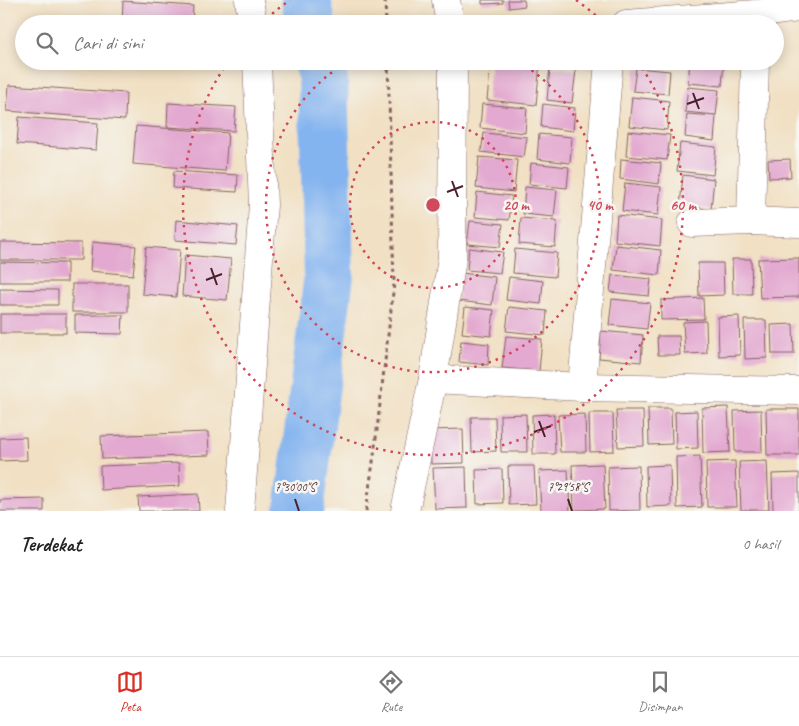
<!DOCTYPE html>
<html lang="id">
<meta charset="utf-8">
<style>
:root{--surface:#fff;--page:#f2f2f2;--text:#222;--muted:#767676;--line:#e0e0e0;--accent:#d93025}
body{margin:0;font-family:Caveat,sans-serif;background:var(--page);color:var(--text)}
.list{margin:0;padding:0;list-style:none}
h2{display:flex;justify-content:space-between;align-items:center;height:65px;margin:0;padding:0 20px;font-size:21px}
h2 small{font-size:16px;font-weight:400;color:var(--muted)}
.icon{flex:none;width:28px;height:28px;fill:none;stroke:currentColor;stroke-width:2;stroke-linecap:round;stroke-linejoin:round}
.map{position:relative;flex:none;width:799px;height:511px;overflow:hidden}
.search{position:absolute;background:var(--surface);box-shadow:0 2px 12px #0003;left:15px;right:15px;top:15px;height:55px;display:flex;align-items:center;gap:12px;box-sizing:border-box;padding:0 18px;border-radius:28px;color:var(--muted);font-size:19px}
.sheet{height:145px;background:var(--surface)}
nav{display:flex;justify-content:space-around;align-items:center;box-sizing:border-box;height:70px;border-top:1px solid var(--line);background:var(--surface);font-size:14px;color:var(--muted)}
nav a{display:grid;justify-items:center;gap:2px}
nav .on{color:var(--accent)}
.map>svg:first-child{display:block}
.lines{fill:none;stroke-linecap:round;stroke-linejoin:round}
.river{stroke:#84b4ef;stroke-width:50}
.building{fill:#e3a9d0}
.minor-casing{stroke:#846360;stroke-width:29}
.path{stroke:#846360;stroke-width:3;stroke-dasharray:4 4;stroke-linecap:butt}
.minor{stroke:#fff;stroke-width:28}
.ticks{fill:none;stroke:#4a1f2b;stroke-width:2}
.ring{fill:none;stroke:#d1495b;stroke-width:2.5;stroke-dasharray:2.5 5}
.ticks-label{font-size:12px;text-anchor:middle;fill:#4a1f2b;stroke:#f6f6f2;stroke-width:5;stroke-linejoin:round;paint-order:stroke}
.centre{fill:#d1495b;stroke:#f6f6f2;stroke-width:2.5}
.ring-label{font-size:15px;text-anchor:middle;font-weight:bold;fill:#d1495b;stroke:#f6f6f2;stroke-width:5;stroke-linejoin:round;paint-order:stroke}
</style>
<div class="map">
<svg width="799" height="511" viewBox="0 0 799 511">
<rect width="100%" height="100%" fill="#f6f6f2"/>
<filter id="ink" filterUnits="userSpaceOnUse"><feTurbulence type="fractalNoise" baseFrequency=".02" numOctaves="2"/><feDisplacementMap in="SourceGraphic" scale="10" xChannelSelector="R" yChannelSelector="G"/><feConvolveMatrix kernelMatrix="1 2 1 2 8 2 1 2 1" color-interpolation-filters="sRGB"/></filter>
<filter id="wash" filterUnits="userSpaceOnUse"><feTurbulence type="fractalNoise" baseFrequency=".0096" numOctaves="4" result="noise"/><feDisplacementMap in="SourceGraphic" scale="20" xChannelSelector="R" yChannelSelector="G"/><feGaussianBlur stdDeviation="1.12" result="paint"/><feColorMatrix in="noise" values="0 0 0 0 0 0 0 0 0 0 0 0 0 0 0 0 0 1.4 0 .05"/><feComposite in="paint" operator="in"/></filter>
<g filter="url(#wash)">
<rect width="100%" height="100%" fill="#f1e0c3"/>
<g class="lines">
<g class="river">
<path d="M306 0 311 24"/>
<path d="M299 511 329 275 323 79 319 61"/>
</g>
</g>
<g id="blocks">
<g class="building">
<path d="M482 0H503V3L482 4Z"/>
<path d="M508 0H524L525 6 509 8Z"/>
<path d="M123 1 193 6 192 24H122Z"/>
<path d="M491 61 540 62 536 105 487 100Z"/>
<path d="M651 61H679L678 65 651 63Z"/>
<path d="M690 61H724L722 86 688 83Z"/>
<path d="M550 67 576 70 572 103 547 100Z"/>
<path d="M636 68 670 71 668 94 633 91Z"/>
<path d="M9 85 126 93 125 120 7 111Z"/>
<path d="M688 87 719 90 716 115 685 112Z"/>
<path d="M632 97 669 101 667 130 629 126Z"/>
<path d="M168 103 236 107 234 131 167 127Z"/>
<path d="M482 104 527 108 525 133 480 128Z"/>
<path d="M543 104 575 108 573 131 541 127Z"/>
<path d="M687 114 716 116 714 141 685 137Z"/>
<path d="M19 117 98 123 96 150 17 144Z"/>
<path d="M136 126 228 133 225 171 133 164Z"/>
<path d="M628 131 670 135 667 160 626 156Z"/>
<path d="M484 133 527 137 524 157 481 152Z"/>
<path d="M539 134 572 137 570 163 537 159Z"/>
<path d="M680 143 716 147 713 175 677 171Z"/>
<path d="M479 157 517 160 514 192 476 188Z"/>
<path d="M621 159 661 163 659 184 620 179Z"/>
<path d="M790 159 791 177 769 178 768 160Z"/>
<path d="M531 163 569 167 567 188 529 184Z"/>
<path d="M174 171 238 175 237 192 173 188Z"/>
<path d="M683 175 714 179 711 209 680 206Z"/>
<path d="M625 183 661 187 658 215 622 211Z"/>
<path d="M525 187 557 190 554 217 523 214Z"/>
<path d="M477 192 512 196 509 220 475 217Z"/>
<path d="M617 215 662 220 660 246 615 241Z"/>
<path d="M521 218 557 221 555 247 519 244Z"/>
<path d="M176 220 238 226 236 245 175 240Z"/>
<path d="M470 221 503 224 500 247 467 244Z"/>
<path d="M0 242 81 243V260H0Z"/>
<path d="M92 242 136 246 133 275 90 271Z"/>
<path d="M616 245 661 250 659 275 613 270Z"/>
<path d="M146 247 180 250 176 297 142 294Z"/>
<path d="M469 248 503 252 500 273 467 270Z"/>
<path d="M515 249 557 253 555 277 513 273Z"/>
<path d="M185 255 231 259 227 300 182 296Z"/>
<path d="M799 258V297L760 298 758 259Z"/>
<path d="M732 259H751L752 294H733Z"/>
<path d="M0 262 67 263V282H0Z"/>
<path d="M698 263H723L724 295 699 296Z"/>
<path d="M461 273 495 277 492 305 458 301Z"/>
<path d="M612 275 651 279 649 296 610 292Z"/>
<path d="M509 277 543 281 541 304 506 300Z"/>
<rect x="72" y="284" width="56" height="28"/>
<path d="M0 289 58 290V305H0Z"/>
<path d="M703 298 704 319 661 320V300Z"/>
<path d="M612 299 650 303 647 329 609 325Z"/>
<path d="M465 307 494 310 491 336 462 333Z"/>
<path d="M509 307 547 311 545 335 506 331Z"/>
<rect x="0" y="314" width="66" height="19"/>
<path d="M75 315H123L122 334 75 333Z"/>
<path d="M739 316 740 355 719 356 718 317Z"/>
<path d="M744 320H766L767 358 745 359Z"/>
<path d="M706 321 707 353 685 354 683 322Z"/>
<path d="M793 324 794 354H772L771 325Z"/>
<path d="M601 331 643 335 641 362 599 358Z"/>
<path d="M506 336 542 339 539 371 502 368Z"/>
<path d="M657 336H679L680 355H658Z"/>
<path d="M461 341 489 344 488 365 459 362Z"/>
<path d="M728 407 730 452 703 453 702 408Z"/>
<path d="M648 408H671L672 444 649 445Z"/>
<path d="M766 409H799V455H767Z"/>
<path d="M616 410H643L644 446 618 447Z"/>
<path d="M761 410 762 452H735L734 411Z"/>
<path d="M697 411 698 448 676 449 675 412Z"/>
<path d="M589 413H613L614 451 590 452Z"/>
<path d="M526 414 527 452H501L500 415Z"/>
<path d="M554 414 555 454H533L532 415Z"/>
<path d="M585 414 586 452H560L558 415Z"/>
<path d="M471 417H495L496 451 472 452Z"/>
<path d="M463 429 464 463 431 464 430 430Z"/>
<path d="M208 432 209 455 102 459 101 436Z"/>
<path d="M26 437 27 460 0 461V438Z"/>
<path d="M700 456 702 507 677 508 676 457Z"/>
<path d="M735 461 737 507H707L706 462Z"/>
<path d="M767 461 769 510H741L739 462Z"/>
<path d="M179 463 180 486 101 490 100 466Z"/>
<path d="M603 464 605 509 574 510 572 465Z"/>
<path d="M670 465 671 506 647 507 646 466Z"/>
<path d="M508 466H534L536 504 509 505Z"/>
<path d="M639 466 640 510 609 511 608 467Z"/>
<path d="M466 467 467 508 435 509 433 468Z"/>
<path d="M502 469 503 503 477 504 476 470Z"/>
<path d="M568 470 570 511H541L539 471Z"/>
<path d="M799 473V511H773L772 474Z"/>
<path d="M198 494 199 511H139L138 497Z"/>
<path d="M44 499V511H0V500Z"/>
</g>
</g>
</g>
<g filter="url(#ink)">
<use href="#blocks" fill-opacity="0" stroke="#846360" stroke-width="1"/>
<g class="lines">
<g class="minor-casing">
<g id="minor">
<path d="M249 0 253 24"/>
<path d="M446 0 450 24"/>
<path d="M626 24 756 14 799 8"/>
<path d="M751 221 755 61"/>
<path d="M692 223 751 221 799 223"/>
<path d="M433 379 582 387 799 391"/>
<path d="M582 387 609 61"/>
<path d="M240 511 263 205 257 61"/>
<path d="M405 511 433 379 452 258 453 61"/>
</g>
</g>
<g class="path">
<path d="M385 0 386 24"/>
<path d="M366 511 374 455 394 284 388 61"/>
</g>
<use href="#minor" class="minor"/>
</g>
</g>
<path class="ticks" d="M693 93 699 109M687 104 704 98M452 181 458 197M447 192 463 186M211 268 217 285M206 280 222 274M539 421 545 437M534 432 551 426M295 499 299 511M568 499 572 511"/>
<g class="ring">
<circle cx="433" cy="205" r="83"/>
<path d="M519 62A167 167 0 1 1 347 62"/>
<path d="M261 24A250 250 0 0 1 290 0M576 0A250 250 0 0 1 605 24M638 62A250 250 0 1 1 228 62"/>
</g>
<g class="ticks-label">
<text x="295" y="491">7°30'00"S</text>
<text x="568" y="491">7°29'58"S</text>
</g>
<circle cx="433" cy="205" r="8" class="centre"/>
<g class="ring-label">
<text x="516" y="210">20 m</text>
<text x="600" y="210">40 m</text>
<text x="683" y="210">60 m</text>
</g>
</svg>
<div class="search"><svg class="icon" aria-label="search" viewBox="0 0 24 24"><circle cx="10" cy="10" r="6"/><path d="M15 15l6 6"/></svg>Cari di sini</div>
</div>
<section class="sheet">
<h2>Terdekat<small>0 hasil</small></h2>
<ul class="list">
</ul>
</section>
<nav>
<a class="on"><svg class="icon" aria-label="map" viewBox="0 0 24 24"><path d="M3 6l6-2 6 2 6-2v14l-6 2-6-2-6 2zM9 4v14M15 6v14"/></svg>Peta</a>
<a><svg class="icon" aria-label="directions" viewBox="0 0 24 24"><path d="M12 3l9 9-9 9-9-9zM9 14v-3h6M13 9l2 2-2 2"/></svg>Rute</a>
<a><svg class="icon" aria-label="saved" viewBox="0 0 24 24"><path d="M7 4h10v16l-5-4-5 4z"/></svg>Disimpan</a>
</nav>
